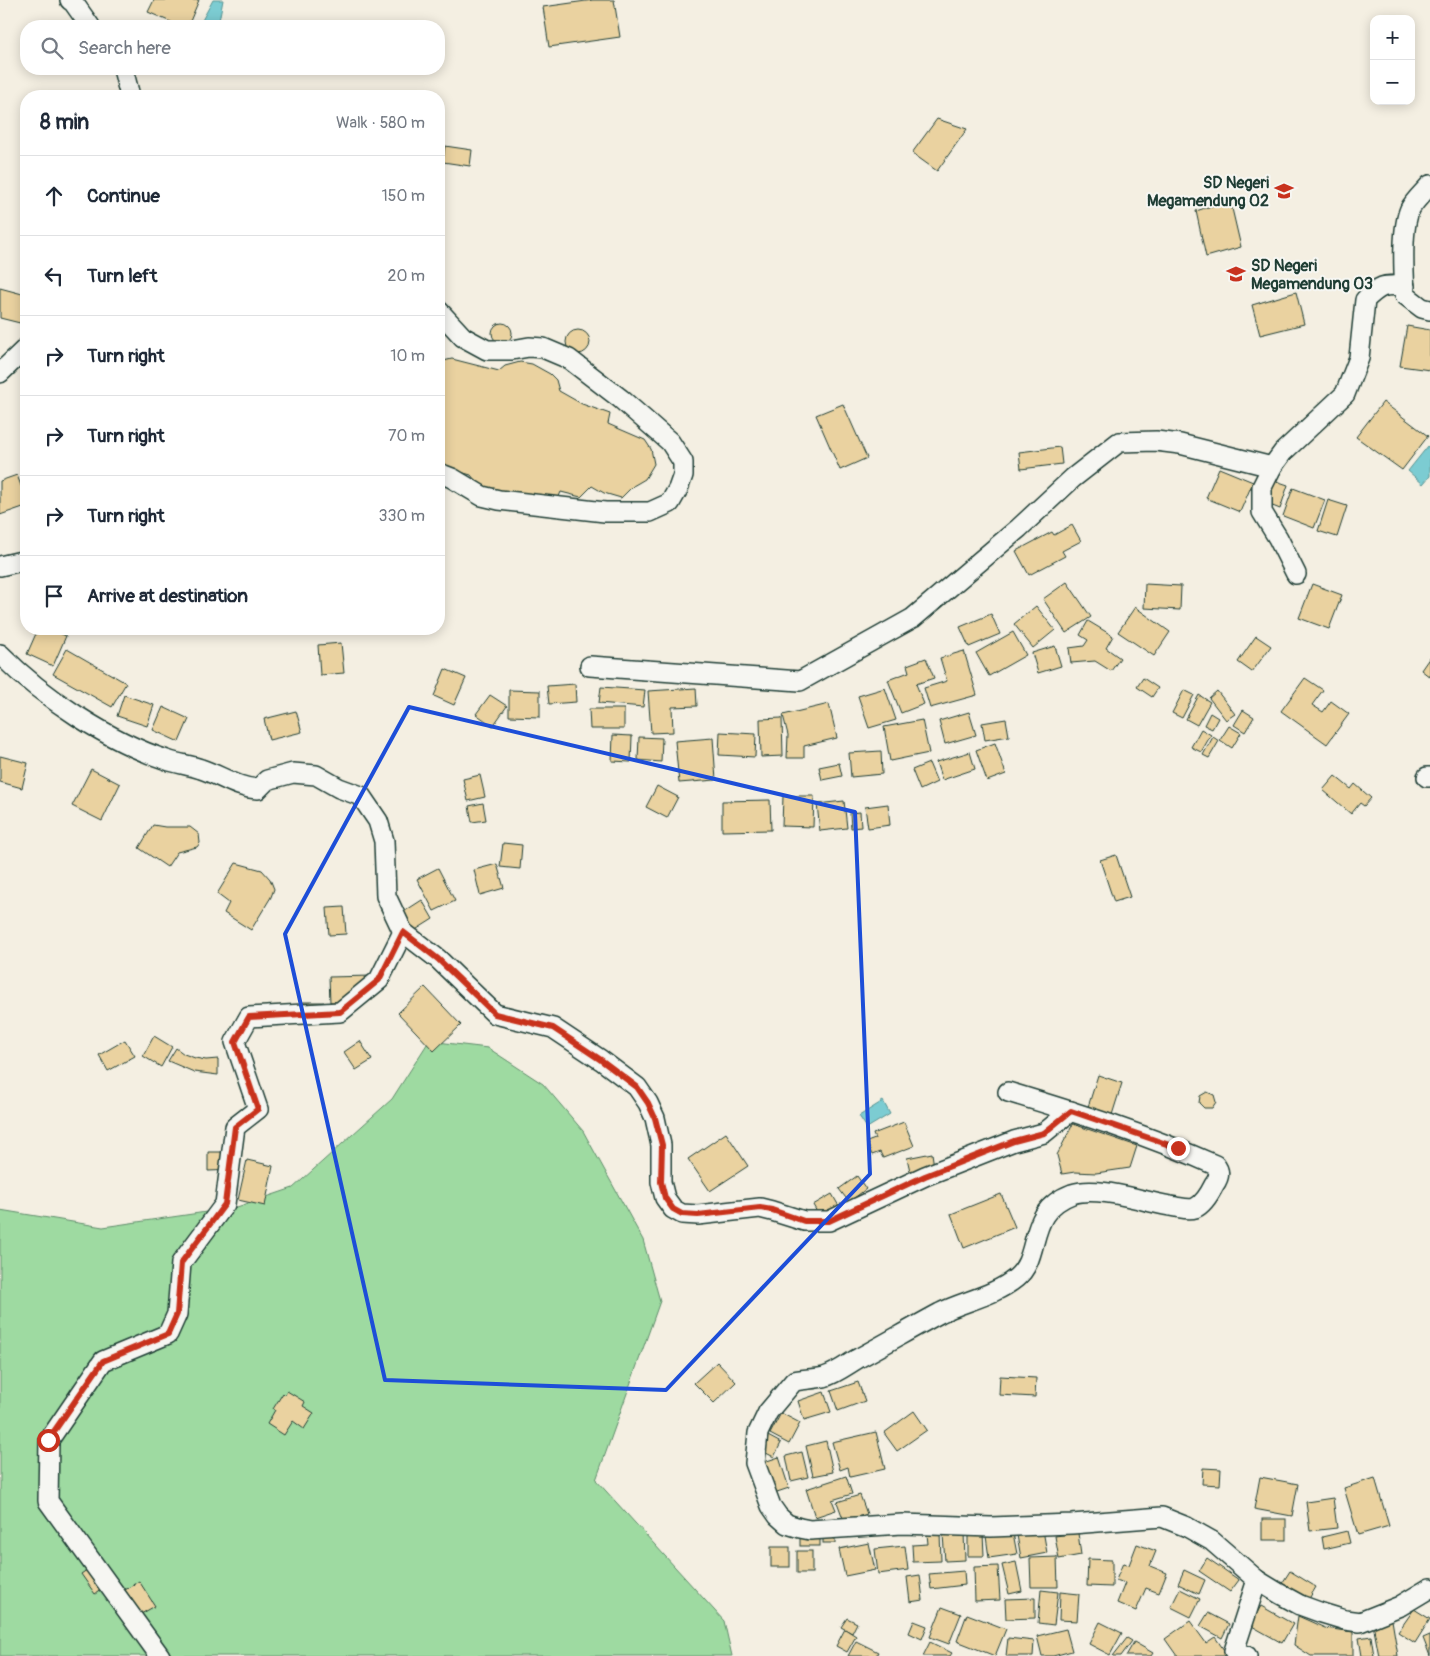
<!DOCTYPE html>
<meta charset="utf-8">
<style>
:root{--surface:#fff;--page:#f6f6f7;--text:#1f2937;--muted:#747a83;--line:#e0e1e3}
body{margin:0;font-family:Pangolin,sans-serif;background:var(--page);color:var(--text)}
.controls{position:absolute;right:15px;top:15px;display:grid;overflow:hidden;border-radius:10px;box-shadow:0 2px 12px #0003}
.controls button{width:45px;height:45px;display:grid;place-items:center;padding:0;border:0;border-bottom:1px solid var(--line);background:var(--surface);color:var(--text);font:25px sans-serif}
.stop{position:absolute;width:15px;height:15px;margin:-11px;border:4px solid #c8321e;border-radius:50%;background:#fff}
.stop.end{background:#c8321e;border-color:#fff;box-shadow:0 1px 5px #0008}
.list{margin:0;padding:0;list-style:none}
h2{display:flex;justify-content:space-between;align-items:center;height:65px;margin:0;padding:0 20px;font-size:21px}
h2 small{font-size:16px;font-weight:400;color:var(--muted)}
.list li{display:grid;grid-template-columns:32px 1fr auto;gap:15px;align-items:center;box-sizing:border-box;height:80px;padding:0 20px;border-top:1px solid var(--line)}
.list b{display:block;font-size:19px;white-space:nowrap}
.list em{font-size:16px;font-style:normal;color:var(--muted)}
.icon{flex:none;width:28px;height:28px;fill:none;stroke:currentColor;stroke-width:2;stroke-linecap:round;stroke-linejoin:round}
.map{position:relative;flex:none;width:1430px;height:1656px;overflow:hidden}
.search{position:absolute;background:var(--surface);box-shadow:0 2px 12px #0003;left:20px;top:20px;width:425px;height:55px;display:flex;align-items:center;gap:12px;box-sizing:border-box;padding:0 18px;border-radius:20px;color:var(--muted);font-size:19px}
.panel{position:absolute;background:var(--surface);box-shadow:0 2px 12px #0003;left:20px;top:90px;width:425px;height:545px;border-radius:20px}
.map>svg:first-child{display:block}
.green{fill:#9edaa1;stroke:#5e8c6a}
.water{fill:#7bccd2;stroke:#569393}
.building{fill:#ead2a0;stroke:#1f3d34}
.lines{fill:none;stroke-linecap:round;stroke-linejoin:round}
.minor-casing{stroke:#1f3d34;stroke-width:22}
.minor{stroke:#f6f6f2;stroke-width:19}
.route{stroke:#c8321e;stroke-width:6}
.marked{fill:none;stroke:#1d4ed8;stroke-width:4;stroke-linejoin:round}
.labels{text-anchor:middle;stroke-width:4;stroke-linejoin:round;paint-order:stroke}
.poi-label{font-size:16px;font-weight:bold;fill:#1f3d34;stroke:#f6f6f2;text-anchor:end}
</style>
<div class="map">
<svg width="1430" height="1656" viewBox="0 0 1430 1656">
<rect width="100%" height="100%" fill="#f4efe2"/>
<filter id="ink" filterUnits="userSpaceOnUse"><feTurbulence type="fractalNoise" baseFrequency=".02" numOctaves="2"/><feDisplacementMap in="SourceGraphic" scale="10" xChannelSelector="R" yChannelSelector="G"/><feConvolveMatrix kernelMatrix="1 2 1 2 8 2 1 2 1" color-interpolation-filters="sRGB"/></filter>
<g filter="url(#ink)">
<path class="green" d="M429 1041 488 1048 543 1084 583 1131 643 1240 660 1301 596 1480 724 1621 732 1656H0V1210L103 1227 234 1208 293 1188 392 1099Z"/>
<g class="water">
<path d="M213 0H223L218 26H199Z"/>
<path d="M1428 446 1430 448V476L1423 484 1408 471Z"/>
<path d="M883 1101 890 1114 867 1128 859 1116Z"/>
</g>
<g class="building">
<path d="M154 0H199L188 26H180L148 12Z"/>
<path d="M593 0H614L620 37 549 47 543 7Z"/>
<path d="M937 119 967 129 937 171 912 153Z"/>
<path d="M445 146 472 150 470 166 443 162Z"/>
<path d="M1230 200 1241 247 1206 257 1196 211Z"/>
<path d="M0 288 26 295 20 323 0 318Z"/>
<path d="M1296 292 1304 324 1260 335 1252 305Z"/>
<circle cx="502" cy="333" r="10"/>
<path d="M1407 326 1430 330V370L1400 366Z"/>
<circle cx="578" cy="342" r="12"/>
<path d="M452 359 499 371 505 366 520 362 532 364 550 374 556 380 559 391 582 404 610 414 608 424 645 440 651 449 654 464 645 479 633 486 621 498 604 493 592 486 581 497 561 492 556 503 519 492 498 494 482 489 471 475 439 466V362Z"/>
<path d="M1383 402 1428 436 1402 470 1356 437Z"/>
<path d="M843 404 867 458 840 470 816 415Z"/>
<path d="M1060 447 1062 464 1021 469 1019 452Z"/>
<path d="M1219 468 1253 482 1240 512 1206 498Z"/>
<path d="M17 475 26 499V506L0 515V481Z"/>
<path d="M1273 480 1288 485 1280 509 1265 503Z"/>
<path d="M1293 488 1325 500 1314 528 1283 516Z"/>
<path d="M1328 500 1347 506 1337 537 1318 531Z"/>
<path d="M1072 525 1081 541 1062 551 1065 556 1029 575 1016 551 1052 532 1054 535Z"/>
<path d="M1067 582 1091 617 1066 633 1043 599Z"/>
<path d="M1145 584 1181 586 1180 610 1144 608Z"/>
<path d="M1312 584 1342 595 1329 629 1299 618Z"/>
<path d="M1036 606 1055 630 1033 648 1014 624Z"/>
<path d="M1135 607 1170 632 1154 656 1118 632Z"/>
<path d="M991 614 1000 634 969 647 960 627Z"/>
<path d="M1088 621 1113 636 1106 648 1120 658 1111 671 1095 661 1071 663 1069 648 1084 646 1088 640 1080 635Z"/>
<path d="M38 629H50L66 636 53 666 27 654Z"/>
<path d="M1013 632 1026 655 989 676 976 653Z"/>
<path d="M1256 636 1271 646 1252 672 1238 662Z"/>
<path d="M341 643 344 673 320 675 318 645Z"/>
<path d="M1055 646 1061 666 1038 673 1032 653Z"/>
<path d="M67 649 126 683 112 707 53 674Z"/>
<path d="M964 651 977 695 930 708 924 688 947 681 940 658Z"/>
<path d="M1430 657V677L1421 670Z"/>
<path d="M926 658 934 678 916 684 924 704 901 713 888 680 909 672 907 665Z"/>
<path d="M445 669 466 678 454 705 434 696Z"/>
<path d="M1143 678 1158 688 1152 697 1137 687Z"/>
<path d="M1305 678 1323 690 1312 705 1323 712 1331 701 1349 714 1327 744 1281 711Z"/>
<path d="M575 684 576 702 549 704 547 686Z"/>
<path d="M601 687 645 690 643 707 599 703Z"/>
<path d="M696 688 697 706 672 707 673 732 651 733 648 691Z"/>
<path d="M885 688 896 720 869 728 858 696Z"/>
<path d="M509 690 540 691V717L509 716Z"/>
<path d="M1184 690 1194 695 1182 718 1172 713Z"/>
<path d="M1217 691 1235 714 1226 720 1209 698Z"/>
<path d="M124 695 154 705 147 726 117 716Z"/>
<path d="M490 695 507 706 493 726 476 714Z"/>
<path d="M1199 695 1210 702 1197 725 1186 719Z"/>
<path d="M829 704 837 738 804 746V758H787L788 735 783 715Z"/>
<path d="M163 707 189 719 179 742 153 730Z"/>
<path d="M589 709H624V729H590Z"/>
<path d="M1243 710 1254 717 1245 732 1234 725Z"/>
<path d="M296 711 302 732 269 740 264 719Z"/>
<path d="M969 712 976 735 945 744 939 721Z"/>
<path d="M1210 713 1218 718 1212 729 1204 725Z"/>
<path d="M782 718 783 756 761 757 760 719Z"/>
<path d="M1006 719 1009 736 985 740 982 723Z"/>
<path d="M922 720 929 753 890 761 884 727Z"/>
<path d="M1229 726 1241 733 1232 748 1220 740Z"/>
<path d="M1201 729 1211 735 1201 752 1191 747Z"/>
<path d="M720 732 756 734 755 757 719 755Z"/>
<path d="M613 735 632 736 631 762 612 761Z"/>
<path d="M639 737 662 738 661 762 638 760Z"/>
<path d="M1213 737 1219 741 1209 758 1203 755Z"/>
<path d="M713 738 716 780 679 783 675 741Z"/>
<path d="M995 743 1006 774 987 781 976 750Z"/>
<path d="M881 751 882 774 851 777 849 753Z"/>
<path d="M970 752 975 769 942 780 936 762Z"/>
<path d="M0 756 28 763 22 788 0 782Z"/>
<path d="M839 763 842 776 822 780 819 767Z"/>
<path d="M929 763 937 782 920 790 912 770Z"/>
<path d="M91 769 120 784 102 821 72 806Z"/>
<path d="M480 775 485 797 468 801 463 779Z"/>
<path d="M1335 776 1351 789 1355 784 1371 798 1364 806 1360 803 1351 814 1323 790Z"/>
<path d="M657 786 678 797 667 818 646 807Z"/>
<path d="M783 796H814L813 827 782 826Z"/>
<path d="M770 800 771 830 722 831V801Z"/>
<path d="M844 801 847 828 820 831 817 804Z"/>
<path d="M483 803 486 820 472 822 469 806Z"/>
<path d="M888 804 890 825 868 828 865 807Z"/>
<path d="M860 812 861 827 851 828 850 813Z"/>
<path d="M153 825 165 827H190L199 834 200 843 197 847 177 852 167 867 139 848Z"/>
<path d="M503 843 522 845 520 869 500 867Z"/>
<path d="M1116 855 1130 897 1114 902 1100 860Z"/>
<path d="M236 863 262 870 270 879 274 889 271 897 251 930 224 913 229 903 217 894Z"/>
<path d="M497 864 504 888 480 895 474 870Z"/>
<path d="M438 868 455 901 434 911 417 879Z"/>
<path d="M422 900 433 919 406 936 394 918Z"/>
<path d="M344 907 346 934 329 935 327 908Z"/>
<path d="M372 976 373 1000 330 1002 329 977Z"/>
<path d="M425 987 461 1025 434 1051 398 1013Z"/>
<path d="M303 1002H324L325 1015 303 1014Z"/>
<path d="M154 1036 172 1047 161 1067 143 1056Z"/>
<path d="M125 1040 135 1056 108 1071 99 1055Z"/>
<path d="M360 1041 372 1060 356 1070 344 1052Z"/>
<path d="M176 1048 184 1054 195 1058 206 1060 218 1059V1075L194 1072 168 1061Z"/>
<path d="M1098 1075 1122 1083 1112 1115 1088 1107Z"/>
<path d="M1207 1092 1214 1095 1216 1102 1212 1108H1204L1199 1103 1200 1096Z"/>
<path d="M904 1122 914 1146 883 1158 880 1152 872 1155 867 1142 875 1139 873 1134Z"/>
<path d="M1073 1124 1137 1146 1130 1168 1096 1173 1075 1172 1062 1174 1057 1155Z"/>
<path d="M726 1133 748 1166 710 1191 688 1159Z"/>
<path d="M208 1152H235L236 1170 208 1171Z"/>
<path d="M932 1153 934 1167 910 1171 907 1158Z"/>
<path d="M247 1160 273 1166 265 1206 238 1200Z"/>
<path d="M857 1176 866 1189 849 1202 839 1189Z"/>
<path d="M832 1194 840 1208 821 1219 813 1205Z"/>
<path d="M1001 1194 1015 1227 964 1248 951 1214Z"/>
<path d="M717 1362 736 1382 714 1403 694 1383Z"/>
<path d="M1000 1376 1036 1378 1035 1397 999 1395Z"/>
<path d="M858 1382 865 1401 838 1411 831 1391Z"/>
<path d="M287 1391 305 1402 303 1406 314 1413 304 1429 293 1421 284 1435 267 1424 275 1410 273 1409 283 1393 285 1395Z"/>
<path d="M824 1392 831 1412 804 1420 798 1401Z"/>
<path d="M914 1411 927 1430 897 1451 884 1433Z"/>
<path d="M781 1413 800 1423 789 1444 770 1434Z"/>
<path d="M876 1432 885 1469 850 1477 848 1467 840 1470 832 1442Z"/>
<path d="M766 1435 781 1443 774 1457 758 1449Z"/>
<path d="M826 1441 833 1472 813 1476 806 1446Z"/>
<path d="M802 1452 808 1477 791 1481 786 1456Z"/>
<path d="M779 1457 789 1488 771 1494 761 1463Z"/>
<path d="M1203 1468 1221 1469 1220 1485 1202 1484Z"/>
<path d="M846 1476 852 1494 832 1500 836 1510 815 1517 806 1489Z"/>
<path d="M1260 1477 1298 1484 1292 1516 1254 1509Z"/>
<path d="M1375 1478 1389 1526 1358 1535 1344 1488Z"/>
<path d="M860 1495 867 1514 844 1521 837 1502Z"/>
<path d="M1333 1498 1337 1528 1310 1531 1306 1502Z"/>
<rect x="1262" y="1519" width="24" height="21"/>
<path d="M1043 1530 1047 1553 1021 1558 1017 1535Z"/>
<path d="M1347 1531 1350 1543 1324 1549 1322 1537Z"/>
<rect x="823" y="1533" width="12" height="10"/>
<path d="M940 1533 941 1561 913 1562 912 1545 928 1544 927 1534Z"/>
<path d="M964 1533 965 1560 945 1561 943 1535Z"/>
<path d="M983 1533 984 1556H968V1534Z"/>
<path d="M1013 1533 1017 1554 989 1558 986 1536Z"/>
<path d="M1078 1533 1081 1555 1059 1559 1055 1536Z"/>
<rect x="800" y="1534" width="20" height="12"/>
<path d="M869 1543 875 1570 845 1576 839 1549Z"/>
<path d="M1137 1544 1156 1551 1150 1566 1167 1573 1159 1593 1146 1588 1136 1611 1117 1603 1125 1583 1116 1580 1123 1563 1129 1565Z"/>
<path d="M905 1546 908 1570 878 1574 875 1549Z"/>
<rect x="771" y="1547" width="19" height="20"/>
<rect x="797" y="1551" width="15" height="22"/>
<path d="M1057 1557 1058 1587H1031L1030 1558Z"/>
<path d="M1207 1558 1239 1580 1230 1592 1199 1571Z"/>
<path d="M1088 1559 1112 1560V1587L1087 1586Z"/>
<path d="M1016 1562 1022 1591 1009 1594 1002 1565Z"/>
<path d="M94 1565 108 1585 95 1594 81 1574Z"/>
<path d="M998 1566 1000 1600 975 1601 974 1567Z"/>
<path d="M1184 1570 1205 1580 1199 1594 1178 1584Z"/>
<path d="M964 1571 965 1585 931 1589 929 1574Z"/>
<path d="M1290 1571 1316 1587 1307 1602 1281 1585Z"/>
<path d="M920 1575 923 1600 910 1602 907 1577Z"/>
<path d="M139 1581 155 1606 141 1614 125 1590Z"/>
<path d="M1180 1589 1200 1599 1191 1617 1171 1607Z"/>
<path d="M1041 1590 1058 1592 1054 1625 1038 1623Z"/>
<path d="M1060 1592 1079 1594 1077 1621 1059 1620Z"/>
<path d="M1035 1598V1618L1006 1619 1005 1599Z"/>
<path d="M1261 1606 1293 1624 1282 1643 1250 1625Z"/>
<path d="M942 1607 961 1614 949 1644 930 1637Z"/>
<path d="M1414 1609 1430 1619 1415 1643 1398 1632Z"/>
<path d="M1208 1613 1229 1624 1222 1638 1200 1626Z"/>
<path d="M967 1614 1006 1629 995 1656 957 1641Z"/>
<path d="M1298 1616 1325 1628 1353 1632V1656H1311L1294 1645Z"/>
<path d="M847 1618 857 1623 852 1633 841 1627Z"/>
<path d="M1392 1620 1398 1656H1379L1373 1624Z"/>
<path d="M914 1621 927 1626 922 1639 909 1633Z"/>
<path d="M1190 1621 1206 1643 1215 1637 1226 1653 1223 1656H1177L1165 1639Z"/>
<path d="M1100 1622 1122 1633 1110 1655 1089 1644Z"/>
<path d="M845 1629 856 1636 847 1652 836 1646Z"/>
<path d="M1066 1629 1072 1651 1053 1656H1042L1037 1636Z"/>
<path d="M1430 1635V1656L1423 1638Z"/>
<path d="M1371 1636 1374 1656H1362L1359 1638Z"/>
<path d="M1008 1638 1034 1641 1033 1656H1006Z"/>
<path d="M1127 1638 1132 1641 1121 1656H1113Z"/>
<path d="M856 1641 878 1652 876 1656H848Z"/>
<path d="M930 1642 952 1653 950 1656H923Z"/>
<path d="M1134 1642 1153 1653 1151 1656H1126Z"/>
</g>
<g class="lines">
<g class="minor-casing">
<g id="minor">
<path d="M70 0 73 2 90 26"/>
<path d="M123 69 130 96"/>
<path d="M1430 185C1424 192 1414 201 1410 209 1401 229 1404 273 1405 295L1422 308 1430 310"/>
<path d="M439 311 463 337 487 350H512L529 347 543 348 569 359 621 399 670 442 683 462V475L678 489 670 503 650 512H605L499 500 482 496 452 478 439 473"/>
<path d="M0 373 26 348"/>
<path d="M0 566 26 560"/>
<path d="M1296 574 1278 538 1262 512V487L1272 467 1283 452 1345 394 1359 358 1365 300C1382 284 1383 285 1405 286"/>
<path d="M0 654C42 697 110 742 167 760 178 764 190 765 201 769 220 775 237 788 258 789L267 780 293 773 316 775 339 788 361 796 378 821 384 841 386 896 403 932 438 959 495 1014 553 1028 601 1060 637 1087 648 1103 655 1118 661 1145V1182L665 1198 673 1209 682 1214 698 1215 760 1208 772 1211 804 1221H829L925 1176 1014 1141 1044 1133 1071 1111"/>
<path d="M590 666 800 681 913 618 1019 528 1073 478 1119 442 1156 441 1180 444 1272 467"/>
<path d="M1427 777H1430"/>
<path d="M1008 1092C1078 1113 1148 1135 1215 1165 1221 1172 1219 1178 1214 1185 1210 1193 1204 1204 1195 1208 1189 1210 1182 1208 1176 1207 1147 1203 1099 1185 1072 1194 1024 1212 1043 1256 1016 1278 994 1296 964 1301 940 1313 912 1328 885 1344 857 1359 847 1365 835 1374 824 1377 814 1379 804 1379 794 1381L768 1412 758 1433 755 1463 771 1506 778 1516 787 1524 800 1528 810 1530 902 1524 991 1527 1072 1524 1162 1517 1187 1527 1212 1541 1257 1580 1280 1594 1300 1605 1322 1613 1345 1620 1360 1622 1400 1606 1430 1588"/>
<path d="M160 1656 48 1501 49 1440 103 1361 168 1334 177 1314 181 1263 225 1204 235 1127 258 1109 235 1042 249 1017 340 1012 379 980 403 932"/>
<path d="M1247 1656 1234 1651 1257 1580"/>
</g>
</g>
<use href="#minor" class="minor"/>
</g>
</g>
<g class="lines" filter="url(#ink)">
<path class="route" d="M48 1440 103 1361 168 1334 177 1314 181 1263 225 1204 235 1127 258 1109 235 1042 249 1017 340 1012 379 980 403 932 438 959 495 1014 553 1028 601 1060 637 1087 648 1103 655 1118 662 1145 661 1182 665 1198 673 1209 682 1214 698 1215 760 1208 772 1210 804 1221H829L925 1176 1014 1141 1044 1133 1071 1111 1178 1148"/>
</g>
<path class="marked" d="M409 707 855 812 870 1174 666 1390 385 1380 285 934Z"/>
<defs>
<g id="school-bare" transform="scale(1.5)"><path d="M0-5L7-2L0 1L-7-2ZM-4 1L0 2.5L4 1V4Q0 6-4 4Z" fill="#c8321e" stroke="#f6f6f2" stroke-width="2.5" paint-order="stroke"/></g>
</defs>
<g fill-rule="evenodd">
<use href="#school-bare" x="1284" y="191"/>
<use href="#school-bare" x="1236" y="274"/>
</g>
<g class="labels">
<g class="poi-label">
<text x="1269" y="188">SD Negeri<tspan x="1269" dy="18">Megamendung 02</tspan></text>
<text x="1251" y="271" text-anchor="start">SD Negeri<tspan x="1251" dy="18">Megamendung 03</tspan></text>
</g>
</g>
</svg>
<div class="controls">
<button>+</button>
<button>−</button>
</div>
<div class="stop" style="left:48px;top:1440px"></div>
<div class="stop end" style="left:1178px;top:1148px"></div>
<div class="search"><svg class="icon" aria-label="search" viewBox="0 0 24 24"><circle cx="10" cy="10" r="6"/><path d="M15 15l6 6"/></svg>Search here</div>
<section class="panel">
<h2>8 min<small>Walk · 580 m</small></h2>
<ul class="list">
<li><svg class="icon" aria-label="ahead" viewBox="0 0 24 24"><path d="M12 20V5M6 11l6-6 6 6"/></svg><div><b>Continue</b></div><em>150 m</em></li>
<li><svg class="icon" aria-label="left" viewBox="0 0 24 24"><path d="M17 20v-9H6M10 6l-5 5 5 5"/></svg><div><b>Turn left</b></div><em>20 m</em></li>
<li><svg class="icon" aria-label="right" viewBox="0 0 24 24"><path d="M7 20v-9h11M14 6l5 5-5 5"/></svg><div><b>Turn right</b></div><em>10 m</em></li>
<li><svg class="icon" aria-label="right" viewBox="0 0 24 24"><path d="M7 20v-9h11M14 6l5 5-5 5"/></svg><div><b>Turn right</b></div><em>70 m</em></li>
<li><svg class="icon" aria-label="right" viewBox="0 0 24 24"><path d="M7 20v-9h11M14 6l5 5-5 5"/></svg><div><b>Turn right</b></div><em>330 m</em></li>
<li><svg class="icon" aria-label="arrive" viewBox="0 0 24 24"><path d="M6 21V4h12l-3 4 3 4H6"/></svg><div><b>Arrive at destination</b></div></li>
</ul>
</section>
</div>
